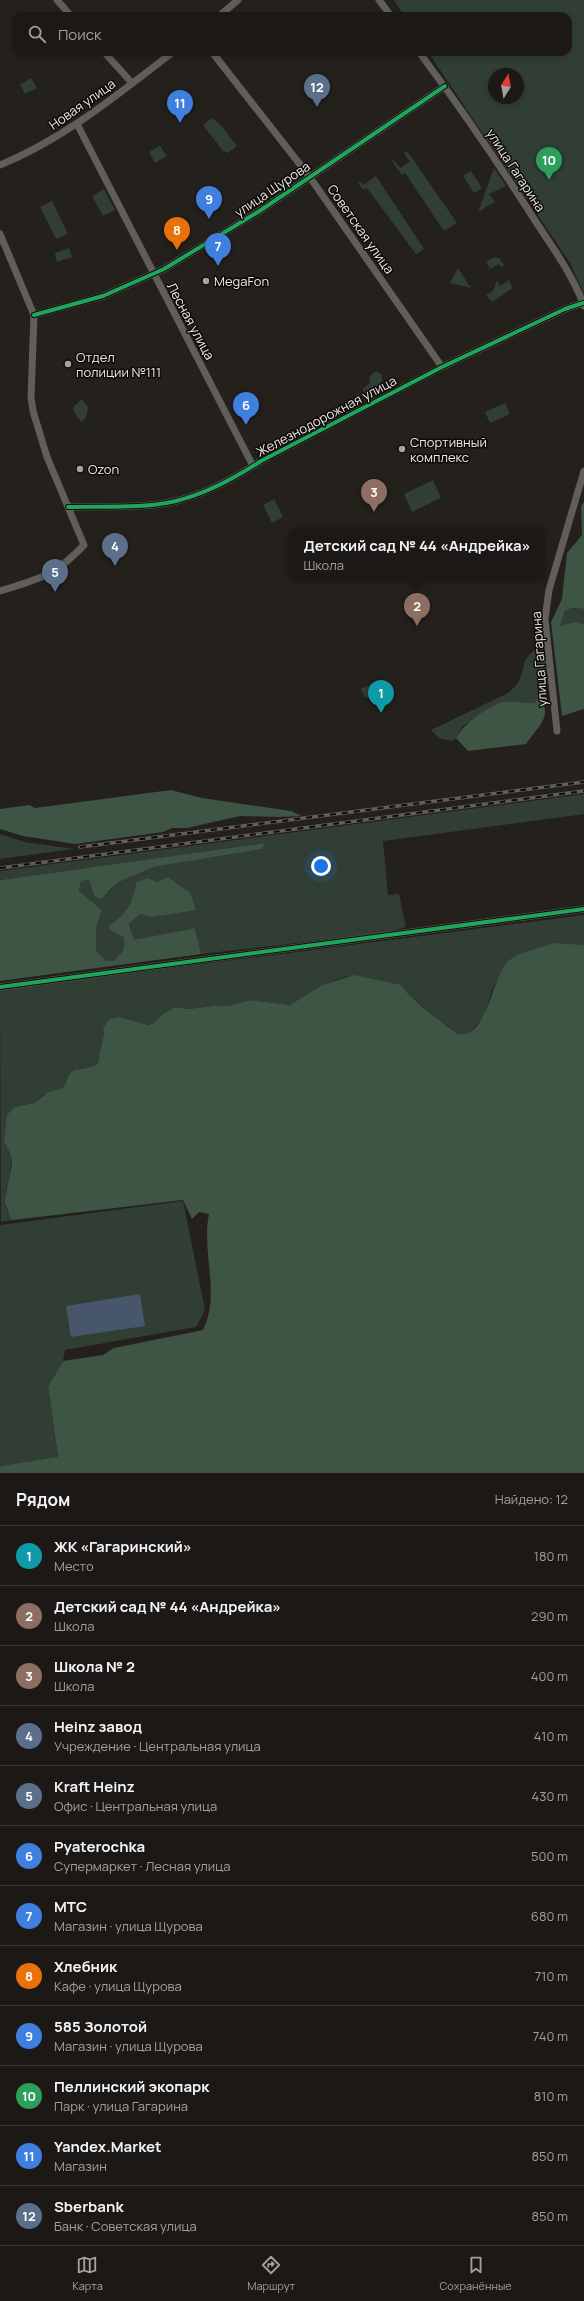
<!DOCTYPE html>
<html lang="ru">
<meta charset="utf-8">
<style>
:root{--surface:#1b1815;--page:#282522;--text:#f1f3f6;--muted:#a0a0a0;--line:#393734;--accent:#a9a39f}
body{margin:0;font-family:Manrope,sans-serif;background:var(--page);color:var(--text)}
.compass{position:absolute;left:488px;top:68px;width:36px;height:36px;border-radius:50%;background:var(--surface);box-shadow:0 2px 6px #0003;rotate:11deg}
.you{position:absolute;left:321px;top:866px;width:14px;height:14px;margin:-10px;border:3px solid #fff;border-radius:50%;background:#1a73e8;box-shadow:0 0 0 6px #1a73e833}
.badge{display:grid;place-items:center;width:26px;height:26px;border-radius:50%;background:var(--accent);color:#fff;font-size:13px;font-weight:700}
.pin{position:absolute;translate:-50% -33px;filter:drop-shadow(0 1px 2px #0008)}
.pin::after{content:'';position:absolute;top:21px;width:14px;height:12px;background:inherit;clip-path:polygon(0 0,100% 0,50% 100%)}
.popup{position:absolute;left:289px;top:528px;width:256px;height:52px;box-sizing:border-box;display:grid;place-content:center;border-radius:8px;background:var(--surface);filter:drop-shadow(0 1px 3px #0005);font-size:13px;white-space:nowrap;color:var(--muted)}
.popup b{font-size:15px;color:var(--text)}
.popup::after{content:'';position:absolute;left:50%;top:100%;margin-left:-8px;border:8px solid transparent;border-top-color:var(--surface)}
.list{margin:0;padding:0;list-style:none}
h2{display:flex;justify-content:space-between;align-items:center;height:52px;margin:0;padding:0 16px;font-size:17px}
h2 small{font-size:13px;font-weight:400;color:var(--muted)}
.list li{display:grid;grid-template-columns:26px 1fr auto;gap:12px;align-items:center;box-sizing:border-box;height:60px;padding:0 16px;border-top:1px solid var(--line)}
.list b{display:block;font-size:15px;white-space:nowrap}
.list p{margin:0;font-size:13px;white-space:nowrap;color:var(--muted)}
.list em{font-size:13px;font-style:normal;color:var(--muted)}
.icon{flex:none;width:22px;height:22px;fill:none;stroke:currentColor;stroke-width:2;stroke-linecap:round;stroke-linejoin:round}
.map{position:relative;flex:none;width:584px;height:1473px;overflow:hidden}
.search{position:absolute;background:var(--surface);box-shadow:0 2px 6px #0003;left:12px;right:12px;top:12px;height:44px;display:flex;align-items:center;gap:10px;box-sizing:border-box;padding:0 14px;border-radius:12px;color:var(--muted);font-size:15px}
.sheet{height:772px;background:var(--surface)}
nav{display:flex;justify-content:space-around;align-items:center;box-sizing:border-box;height:56px;border-top:1px solid var(--line);background:var(--surface);font-size:11px;color:var(--muted)}
nav a{display:grid;justify-items:center;gap:2px}
nav .on{color:var(--accent)}
.map>svg:first-child{display:block}
.green{fill:#313e34;fill-rule:evenodd}
.forest{fill:#3e5444}
.water{fill:#47566a}
.lines{fill:none;stroke-linecap:round;stroke-linejoin:round}
.street{stroke:#615e5a;stroke-width:7}
.rail-casing{stroke:#615e5b;stroke-width:3.5}
.rail{stroke:#0d0a07;stroke-width:2;stroke-dasharray:6;stroke-linecap:butt}
.cycleway-casing{stroke:#0d0a07;stroke-width:6}
.cycleway{stroke:#20a55d;stroke-width:4}
.poi-dot{fill:#a9a39f;stroke:#0d0a07;stroke-width:1.5}
.labels{text-anchor:middle;stroke-width:3;stroke-linejoin:round;paint-order:stroke}
.street-label{font-size:13px;fill:#f0eae6;stroke:#0d0a07}
.poi-label{font-size:13px;fill:#f0eae6;stroke:#0d0a07;text-anchor:start}
</style>
<div class="map">
<svg width="584" height="1473" viewBox="0 0 584 1473">
<rect width="100%" height="100%" fill="#24201c"/>
<g class="green">
<path d="M394 0H584V294L570 263 428 52H568V16H404ZM494 74H518V98H494Z"/>
<path d="M31 78 37 88 25 94 20 85Z"/>
<path d="M212 118 219 123 237 146 228 153 223 151 203 125Z"/>
<path d="M160 146 167 156 155 163 149 152Z"/>
<path d="M407 151 457 223 444 231 405 173 402 175 392 161 394 160 400 168 410 162 404 153Z"/>
<path d="M494 168 506 186 489 194 495 202 478 212Z"/>
<path d="M471 171 482 188 474 193 463 176Z"/>
<path d="M376 176 424 249 416 254 367 188 363 190 358 183 361 182 363 185Z"/>
<path d="M104 189 115 210 103 216 92 196Z"/>
<path d="M52 201 68 234 56 239 40 207Z"/>
<path d="M69 248 72 257 57 262 55 253Z"/>
<path d="M494 257 499 258 504 265 501 267 499 264 490 269 486 262Z"/>
<path d="M458 268 471 288 450 283Z"/>
<path d="M497 280 500 286 509 280 513 288 492 302 486 295 493 291Z"/>
<path d="M374 372H378L382 375V384L369 397 365 396 363 389 370 383 369 377Z"/>
<path d="M82 399 88 407 86 418 81 422 73 410 74 406Z"/>
<path d="M505 403 510 414 490 423 485 412Z"/>
<path d="M433 480 441 498 412 512 404 494Z"/>
<path d="M274 499 283 517 272 523 263 505Z"/>
<path d="M572 608 584 609V624L575 622 560 627 565 611Z"/>
<path d="M534 651 546 657C549 682 545 683 535 703L523 704 504 702 463 726 456 738 451 741 439 738 431 730 508 693C511 690 515 687 517 684 525 673 521 658 534 651Z"/>
<path d="M378 681 382 690 365 698 361 689Z"/>
<path d="M584 794V814L383 841 388 895 399 894 406 927 383 933 201 954 195 928 134 941 129 924 140 914 152 917 158 882 147 878 136 882C133 902 127 914 109 925V929L124 938V949L115 960 106 961 96 951V928L102 910 79 891 81 881 89 880 94 896 109 892 117 883 154 867 262 849 265 843 0 880V871Z"/>
<path d="M0 834 25 842 74 849 0 859Z"/>
<path d="M584 915V945L538 949 510 959 502 969 491 993 484 1016 471 1032 464 1035 458 1034 434 1016 404 990 347 976 322 985 290 1005 251 1000 227 1006H214L188 1009 176 1007 164 1013 155 1022 149 1025 119 1017 103 1028C106 1039 102 1059 94 1066L80 1068 69 1074 65 1085 61 1089 43 1095 34 1103 15 1107 4 1141 12 1156 6 1208 13 1220 1 1222 0 990Z"/>
<path d="M183 1201 205 1310 196 1327 65 1350 63 1361 48 1387 58 1458 0 1466V1225Z"/>
</g>
<g class="forest">
<path d="M584 502V609L572 608 565 611 560 626 575 622 584 624V709L562 716 551 622 562 599 567 553 582 535 581 506Z"/>
<path d="M540 693C541 700 545 705 545 711 546 722 532 734 526 744L468 751 456 738C465 723 486 707 503 702 512 700 525 704 535 703Z"/>
<path d="M171 790 202 798 291 811 302 816 279 817 240 816 187 828H172L163 832 75 844 23 836 0 829V809L29 805 35 808Z"/>
<path d="M265 843 262 849 154 867 117 883 101 899 94 896 89 880 81 881 79 891 102 910 96 928V951L106 961 115 960 124 949V938L109 929V925C127 914 133 902 136 882L147 878 158 882 168 877 190 893 196 910 152 917 140 914 129 924 134 940 195 928 201 954 0 981V880Z"/>
<path d="M553 943 584 945V1473H0V1466L58 1457 48 1387 63 1361 103 1355 114 1348 203 1330C221 1294 201 1252 209 1214L199 1212 192 1219 183 1200 13 1220 10 1217 5 1202 12 1163 11 1155 4 1141 7 1115 15 1107 34 1103 48 1092 61 1089 65 1085 69 1074 74 1070 94 1066 98 1062 104 1034 103 1028 110 1019 119 1017 149 1025 155 1022 164 1013 176 1007 188 1009 214 1006H227L251 1000 290 1005 322 985 354 975 401 985C408 997 445 1025 458 1034 487 1040 492 977 507 962 516 953 540 948 553 943Z"/>
</g>
<path class="water" d="M140 1294 145 1326 71 1337 66 1306Z"/>
<g class="lines">
<g class="street">
<path d="M57 0 71 16"/>
<path d="M379 0 391 16"/>
<path d="M219 16 238 0"/>
<path d="M104 52 132 83"/>
<path d="M212 52 309 176 442 367"/>
<path d="M419 52C460 107 499 164 536 222 553 248 574 277 584 306"/>
<path d="M77 124 253 466"/>
<path d="M0 165C64 139 118 94 173 52"/>
<path d="M0 234 34 315 31 397 33 411 47 457 84 545C55 576 39 579 0 591"/>
<path d="M34 315 103 296 164 269 258 212 445 86"/>
<path d="M68 507C102 506 143 509 176 501 206 494 235 478 261 461L442 367 565 309 583 303"/>
<path d="M557 731 545 619 549 590 584 471"/>
<path d="M0 987 584 909"/>
</g>
<g class="rail-casing">
<g id="rail">
<path d="M80 847 584 782"/>
<path d="M0 868 584 791"/>
</g>
</g>
<use href="#rail" class="rail"/>
<g class="cycleway-casing">
<g id="cycleway">
<path d="M34 315 103 296 164 269 258 212 445 86"/>
<path d="M68 507C102 506 143 509 176 501 206 494 235 478 261 461L442 367 565 309 583 303"/>
<path d="M0 987 584 909"/>
</g>
</g>
<use href="#cycleway" class="cycleway"/>
</g>
<g class="poi-dot">
<circle cx="206" cy="281" r="4"/>
<circle cx="68" cy="364" r="4"/>
<circle cx="402" cy="449" r="4"/>
<circle cx="80" cy="469" r="4"/>
</g>
<g class="labels">
<g class="street-label">
<text transform="translate(82 104) rotate(-35)" y="5">Новая улица</text>
<text transform="translate(516 170) rotate(57)" y="5">улица Гагарина</text>
<text transform="translate(272 189) rotate(-34)" y="5">улица Щурова</text>
<text transform="translate(361 229) rotate(55)" y="5">Советская улица</text>
<text transform="translate(191 321) rotate(62)" y="5">Лесная улица</text>
<text transform="translate(326 416) rotate(-28)" y="5">Железнодорожная улица</text>
<text transform="translate(539 659) rotate(-94)" y="5">улица Гагарина</text>
</g>
<g class="poi-label">
<text x="214" y="286">MegaFon</text>
<text x="76" y="362">Отдел<tspan x="76" dy="15">полиции №111</tspan></text>
<text x="410" y="447">Спортивный<tspan x="410" dy="15">комплекс</tspan></text>
<text x="88" y="474">Ozon</text>
</g>
</g>
</svg>
<svg class="compass" viewBox="-18 -18 36 36"><path d="M0-13l5 13h-10z" fill="#e53935"/><path d="M0 13l5-13h-10z" fill="#a0a0a0"/></svg>
<div class="you"></div>
<div class="pin badge" style="left:381px;top:713px;background:#0f9aa8">1</div>
<div class="pin badge" style="left:417px;top:626px;background:#8d6e63">2</div>
<div class="popup"><b>Детский сад № 44 «Андрейка»</b>Школа</div>
<div class="pin badge" style="left:374px;top:512px;background:#8d6e63">3</div>
<div class="pin badge" style="left:115px;top:566px;background:#5c6f8a">4</div>
<div class="pin badge" style="left:55px;top:592px;background:#5c6f8a">5</div>
<div class="pin badge" style="left:246px;top:425px;background:#3f7fe0">6</div>
<div class="pin badge" style="left:218px;top:266px;background:#3f7fe0">7</div>
<div class="pin badge" style="left:177px;top:250px;background:#e8710a">8</div>
<div class="pin badge" style="left:209px;top:219px;background:#3f7fe0">9</div>
<div class="pin badge" style="left:549px;top:180px;background:#2e9e5b">10</div>
<div class="pin badge" style="left:180px;top:123px;background:#3f7fe0">11</div>
<div class="pin badge" style="left:317px;top:107px;background:#5c6f8a">12</div>
<div class="search"><svg class="icon" aria-label="search" viewBox="0 0 24 24"><circle cx="10" cy="10" r="6"/><path d="M15 15l6 6"/></svg>Поиск</div>
</div>
<section class="sheet">
<h2>Рядом<small>Найдено: 12</small></h2>
<ul class="list">
<li><span class="badge" style="background:#0f9aa8">1</span><div><b>ЖК «Гагаринский»</b><p>Место</p></div><em>180 m</em></li>
<li><span class="badge" style="background:#8d6e63">2</span><div><b>Детский сад № 44 «Андрейка»</b><p>Школа</p></div><em>290 m</em></li>
<li><span class="badge" style="background:#8d6e63">3</span><div><b>Школа № 2</b><p>Школа</p></div><em>400 m</em></li>
<li><span class="badge" style="background:#5c6f8a">4</span><div><b>Heinz завод</b><p>Учреждение · Центральная улица</p></div><em>410 m</em></li>
<li><span class="badge" style="background:#5c6f8a">5</span><div><b>Kraft Heinz</b><p>Офис · Центральная улица</p></div><em>430 m</em></li>
<li><span class="badge" style="background:#3f7fe0">6</span><div><b>Pyaterochka</b><p>Супермаркет · Лесная улица</p></div><em>500 m</em></li>
<li><span class="badge" style="background:#3f7fe0">7</span><div><b>МТС</b><p>Магазин · улица Щурова</p></div><em>680 m</em></li>
<li><span class="badge" style="background:#e8710a">8</span><div><b>Хлебник</b><p>Кафе · улица Щурова</p></div><em>710 m</em></li>
<li><span class="badge" style="background:#3f7fe0">9</span><div><b>585 Золотой</b><p>Магазин · улица Щурова</p></div><em>740 m</em></li>
<li><span class="badge" style="background:#2e9e5b">10</span><div><b>Пеллинский экопарк</b><p>Парк · улица Гагарина</p></div><em>810 m</em></li>
<li><span class="badge" style="background:#3f7fe0">11</span><div><b>Yandex.Market</b><p>Магазин</p></div><em>850 m</em></li>
<li><span class="badge" style="background:#5c6f8a">12</span><div><b>Sberbank</b><p>Банк · Советская улица</p></div><em>850 m</em></li>
</ul>
</section>
<nav>
<a class="on"><svg class="icon" aria-label="map" viewBox="0 0 24 24"><path d="M3 6l6-2 6 2 6-2v14l-6 2-6-2-6 2zM9 4v14M15 6v14"/></svg>Карта</a>
<a><svg class="icon" aria-label="directions" viewBox="0 0 24 24"><path d="M12 3l9 9-9 9-9-9zM9 14v-3h6M13 9l2 2-2 2"/></svg>Маршрут</a>
<a><svg class="icon" aria-label="saved" viewBox="0 0 24 24"><path d="M7 4h10v16l-5-4-5 4z"/></svg>Сохранённые</a>
</nav>
